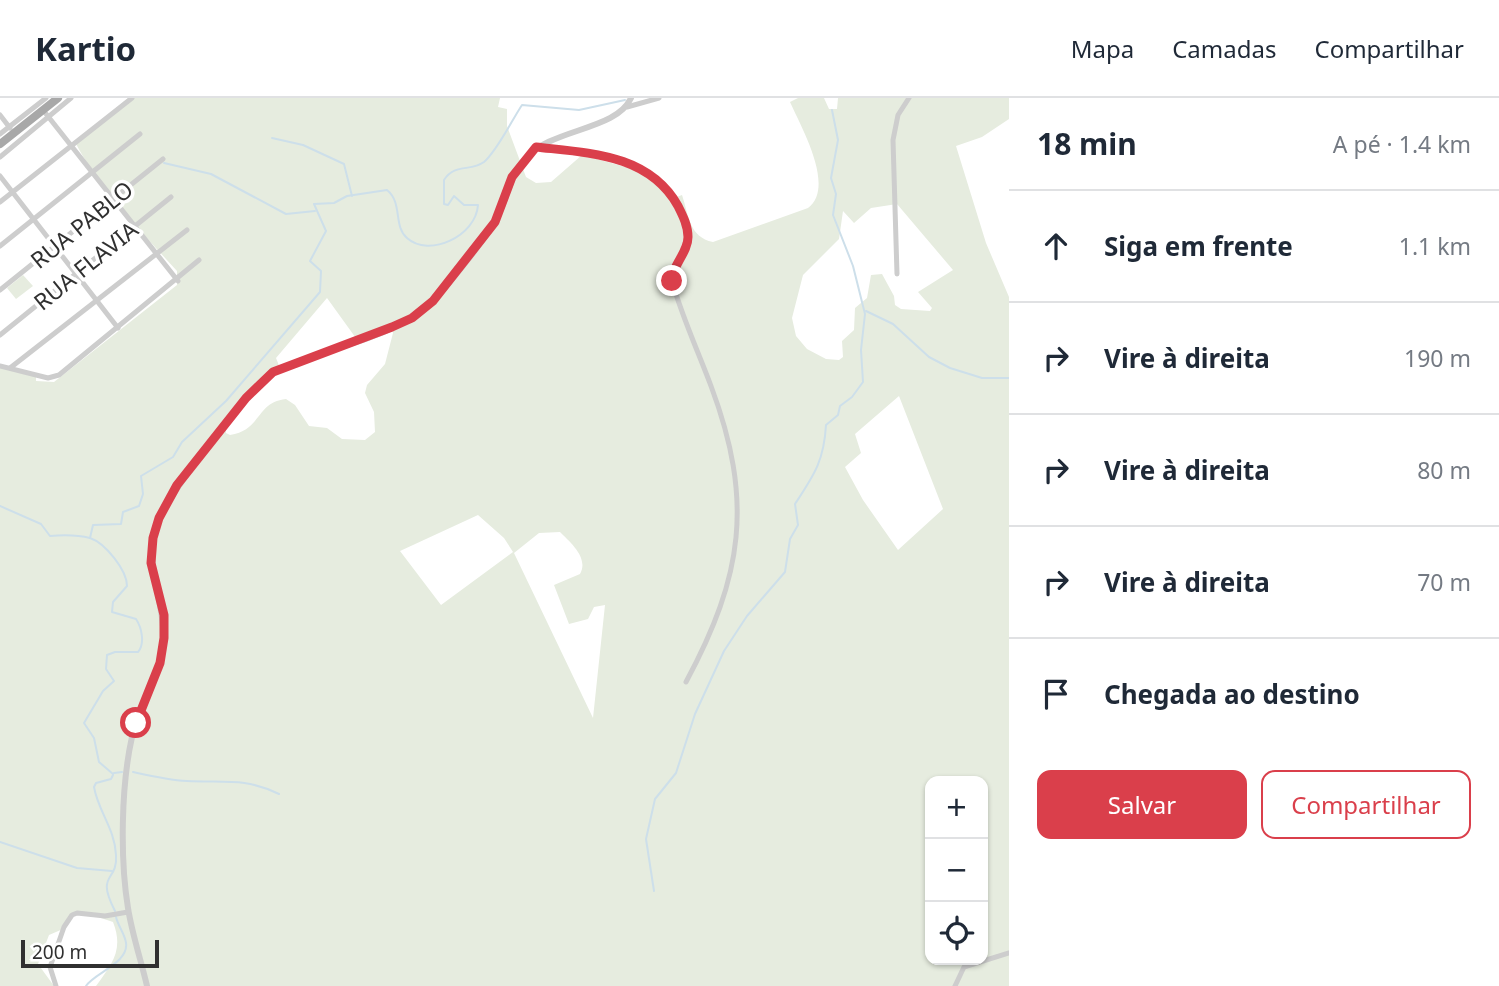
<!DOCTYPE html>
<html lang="pt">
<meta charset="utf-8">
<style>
:root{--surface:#fff;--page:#f6f6f7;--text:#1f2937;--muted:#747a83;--line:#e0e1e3;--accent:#da3f4b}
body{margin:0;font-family:"Noto Sans",sans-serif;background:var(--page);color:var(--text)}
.controls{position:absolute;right:21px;bottom:21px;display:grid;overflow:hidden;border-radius:14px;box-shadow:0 2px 5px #0004}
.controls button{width:63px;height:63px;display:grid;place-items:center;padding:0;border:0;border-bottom:2px solid var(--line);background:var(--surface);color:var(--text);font:35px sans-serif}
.scale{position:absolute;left:21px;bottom:18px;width:138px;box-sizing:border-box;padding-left:7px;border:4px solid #303030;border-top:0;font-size:19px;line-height:24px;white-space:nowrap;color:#303030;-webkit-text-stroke:5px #fff;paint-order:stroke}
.stop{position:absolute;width:21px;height:21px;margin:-16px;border:5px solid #da3f4b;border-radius:50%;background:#fff}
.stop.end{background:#da3f4b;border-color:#fff;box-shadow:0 2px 7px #0008}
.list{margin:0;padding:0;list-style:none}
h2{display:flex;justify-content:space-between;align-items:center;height:91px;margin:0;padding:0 28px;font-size:30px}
h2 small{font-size:23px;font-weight:400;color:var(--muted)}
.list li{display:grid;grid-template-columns:46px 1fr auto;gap:21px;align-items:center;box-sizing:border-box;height:112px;padding:0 28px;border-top:2px solid var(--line)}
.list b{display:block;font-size:26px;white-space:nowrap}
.list em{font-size:23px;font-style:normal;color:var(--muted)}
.actions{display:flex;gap:14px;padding:21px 28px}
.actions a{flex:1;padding:16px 0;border:2px solid var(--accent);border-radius:14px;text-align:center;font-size:24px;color:var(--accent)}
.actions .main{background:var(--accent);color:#fff}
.icon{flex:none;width:38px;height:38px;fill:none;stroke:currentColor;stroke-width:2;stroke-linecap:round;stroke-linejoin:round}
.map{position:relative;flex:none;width:1009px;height:888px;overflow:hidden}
header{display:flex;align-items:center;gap:42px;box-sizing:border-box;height:98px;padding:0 35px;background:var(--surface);border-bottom:2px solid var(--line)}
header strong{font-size:33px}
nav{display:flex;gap:38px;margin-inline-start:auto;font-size:24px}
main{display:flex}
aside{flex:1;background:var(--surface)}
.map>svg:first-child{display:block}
.green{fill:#e6ecdf;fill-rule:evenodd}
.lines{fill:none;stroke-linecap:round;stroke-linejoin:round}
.stream{stroke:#cddfea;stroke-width:2}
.minor{stroke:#cdcdcd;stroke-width:5}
.tertiary{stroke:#cdcdcd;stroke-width:6}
.primary{stroke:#a8a8a8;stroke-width:8}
.route{stroke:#da3f4b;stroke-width:9}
.labels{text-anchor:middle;stroke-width:7;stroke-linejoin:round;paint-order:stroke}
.street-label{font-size:23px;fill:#303030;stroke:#fff}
</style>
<header>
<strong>Kartio</strong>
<nav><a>Mapa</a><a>Camadas</a><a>Compartilhar</a></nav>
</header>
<main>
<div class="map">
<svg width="1009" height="888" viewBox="0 0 1009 888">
<rect width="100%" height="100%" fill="#fff"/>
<g class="green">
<path d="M128 0H500L498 9 507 11V28L526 79 536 85 551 84 582 57 644 74 674 100 682 97C689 118 689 139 713 144L808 110C836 89 801 29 790 4L798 0H824L829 11H837L838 0H1009V21L982 39 956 48 986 145 1009 199V888H96C112 866 124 852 113 824L83 814 73 818 63 831 49 837 38 866 54 888H0V267L36 279V283L54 284 177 187V173C144 137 97 87 75 44ZM897 106 953 172 918 194 932 210 930 213 901 211 895 207 894 198 882 176 871 177 867 200 855 210 854 232 842 243 843 259 839 262 826 261 807 251 796 238 792 220 803 177 839 141 843 113 854 125 871 110ZM327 200 358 243 392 232 393 235 385 266 367 287 365 295 374 314 375 334 365 342 342 341 327 330 309 328 295 307 286 301C256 304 262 332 230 337L226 335 225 327 280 270 276 260ZM899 298 943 411 898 452 863 402 845 369 861 355 855 336ZM478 417 504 440 513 454 441 507 400 453ZM560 434C571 445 589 460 580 476L554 487 569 526 588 521 594 509 605 507 593 620 514 455 539 435ZM930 683H983V862H930Z"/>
<path d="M23 177 33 188 16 201 7 190Z"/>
</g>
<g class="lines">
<g class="stream">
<path d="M272 40 303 47 344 66 352 98"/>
<path d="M164 65 211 76 286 116 315 113"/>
<path d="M866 213 893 226 929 259 950 270 982 280H1009"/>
<path d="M0 408 41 426 50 438C62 437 78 437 90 440 105 445 127 472 127 488L113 504 112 514 136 521C142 530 145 546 138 554H115L107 557 106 571 114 583 103 593 84 625 94 640 99 664 113 676"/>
<path d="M90 440 93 427 121 426 123 414 139 408 143 396 141 378 173 359 182 344 226 303 320 194 321 173 310 163 326 133 314 106 334 105 347 98 387 92C403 105 393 128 407 140 429 160 476 138 478 107H464L454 98 448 107 444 106V82C455 65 470 74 484 64 497 53 512 22 522 7L579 12 625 2"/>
<path d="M133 674C151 678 168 682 187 683 223 685 244 679 279 696"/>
<path d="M114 675 122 674"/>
<path d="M113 677 111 681 96 685 94 689C98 713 115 731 116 757 118 785 95 774 115 813"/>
<path d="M0 744 77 770 112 773"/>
<path d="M654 793 646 741 655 701 676 675 695 616 724 553 747 518 785 474 790 441 798 427 795 406C814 377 824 363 826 327L838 317 840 308 852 299 863 284 861 252 865 216 853 168 833 117 836 96 831 80 838 42 832 12"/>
<path d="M86 888C94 875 129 865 126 845 125 836 118 828 116 819"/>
</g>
<g class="minor">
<path d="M627 9 659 0"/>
<path d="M43 12 178 183"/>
<path d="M0 17 10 30"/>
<path d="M0 36 46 0"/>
<path d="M539 49C591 56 649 57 678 108 683 117 688 127 688 138 689 154 672 167 672 183 682 219 698 253 711 288 754 403 743 478 686 584"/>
<path d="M0 59 71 0"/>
<path d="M0 78 118 230"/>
<path d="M0 104 132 0"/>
<path d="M0 148 140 36"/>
<path d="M897 176 893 42 898 17 909 0"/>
<path d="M0 192 163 61"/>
<path d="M0 237 171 99"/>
<path d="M0 268 48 280 59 277 199 162"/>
<path d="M10 270 187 132"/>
<path d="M56 888 50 869 64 829 72 817 77 815 105 818 128 814"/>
<path d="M955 888 964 869 1009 855"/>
</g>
<path class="tertiary" d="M147 888C141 862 132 836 128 810 120 761 121 688 132 639 138 613 152 590 160 564 174 513 139 472 158 424 170 393 253 282 282 270 328 249 383 243 424 211 441 198 485 141 496 122 507 102 509 79 525 61 551 30 616 33 631 0"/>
<path class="primary" d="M0 46 58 0"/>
</g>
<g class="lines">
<path class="route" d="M136 625 160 565 164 540V517L151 465 153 440 159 420 177 387 246 300 273 274 392 229 412 220 433 203 495 124 512 79 536 49C589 55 649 56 678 108 683 118 688 128 688 139 688 155 672 167 672 183"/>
</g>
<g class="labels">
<g class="street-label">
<text transform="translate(82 127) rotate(-39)" y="8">RUA PABLO</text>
<text transform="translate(86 168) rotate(-39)" y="8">RUA FLAVIA</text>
</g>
</g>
</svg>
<div class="controls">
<button>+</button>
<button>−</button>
<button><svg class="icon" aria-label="locate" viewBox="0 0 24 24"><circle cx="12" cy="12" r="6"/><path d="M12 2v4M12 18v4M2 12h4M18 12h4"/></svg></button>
</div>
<div class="scale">200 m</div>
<div class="stop" style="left:136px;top:625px"></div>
<div class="stop end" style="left:672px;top:183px"></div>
</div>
<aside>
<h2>18 min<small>A pé · 1.4 km</small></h2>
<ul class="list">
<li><svg class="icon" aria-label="ahead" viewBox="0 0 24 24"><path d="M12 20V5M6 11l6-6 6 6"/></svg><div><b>Siga em frente</b></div><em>1.1 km</em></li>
<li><svg class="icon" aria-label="right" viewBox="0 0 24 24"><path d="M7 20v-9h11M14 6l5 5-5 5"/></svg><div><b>Vire à direita</b></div><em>190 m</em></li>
<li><svg class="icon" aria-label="right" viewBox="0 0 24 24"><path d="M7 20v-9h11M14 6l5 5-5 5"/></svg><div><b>Vire à direita</b></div><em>80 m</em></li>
<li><svg class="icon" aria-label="right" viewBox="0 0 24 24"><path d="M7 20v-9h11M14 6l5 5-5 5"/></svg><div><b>Vire à direita</b></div><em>70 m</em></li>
<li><svg class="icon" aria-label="arrive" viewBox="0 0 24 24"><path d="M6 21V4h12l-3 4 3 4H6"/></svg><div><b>Chegada ao destino</b></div></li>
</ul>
<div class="actions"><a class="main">Salvar</a><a>Compartilhar</a></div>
</aside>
</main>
